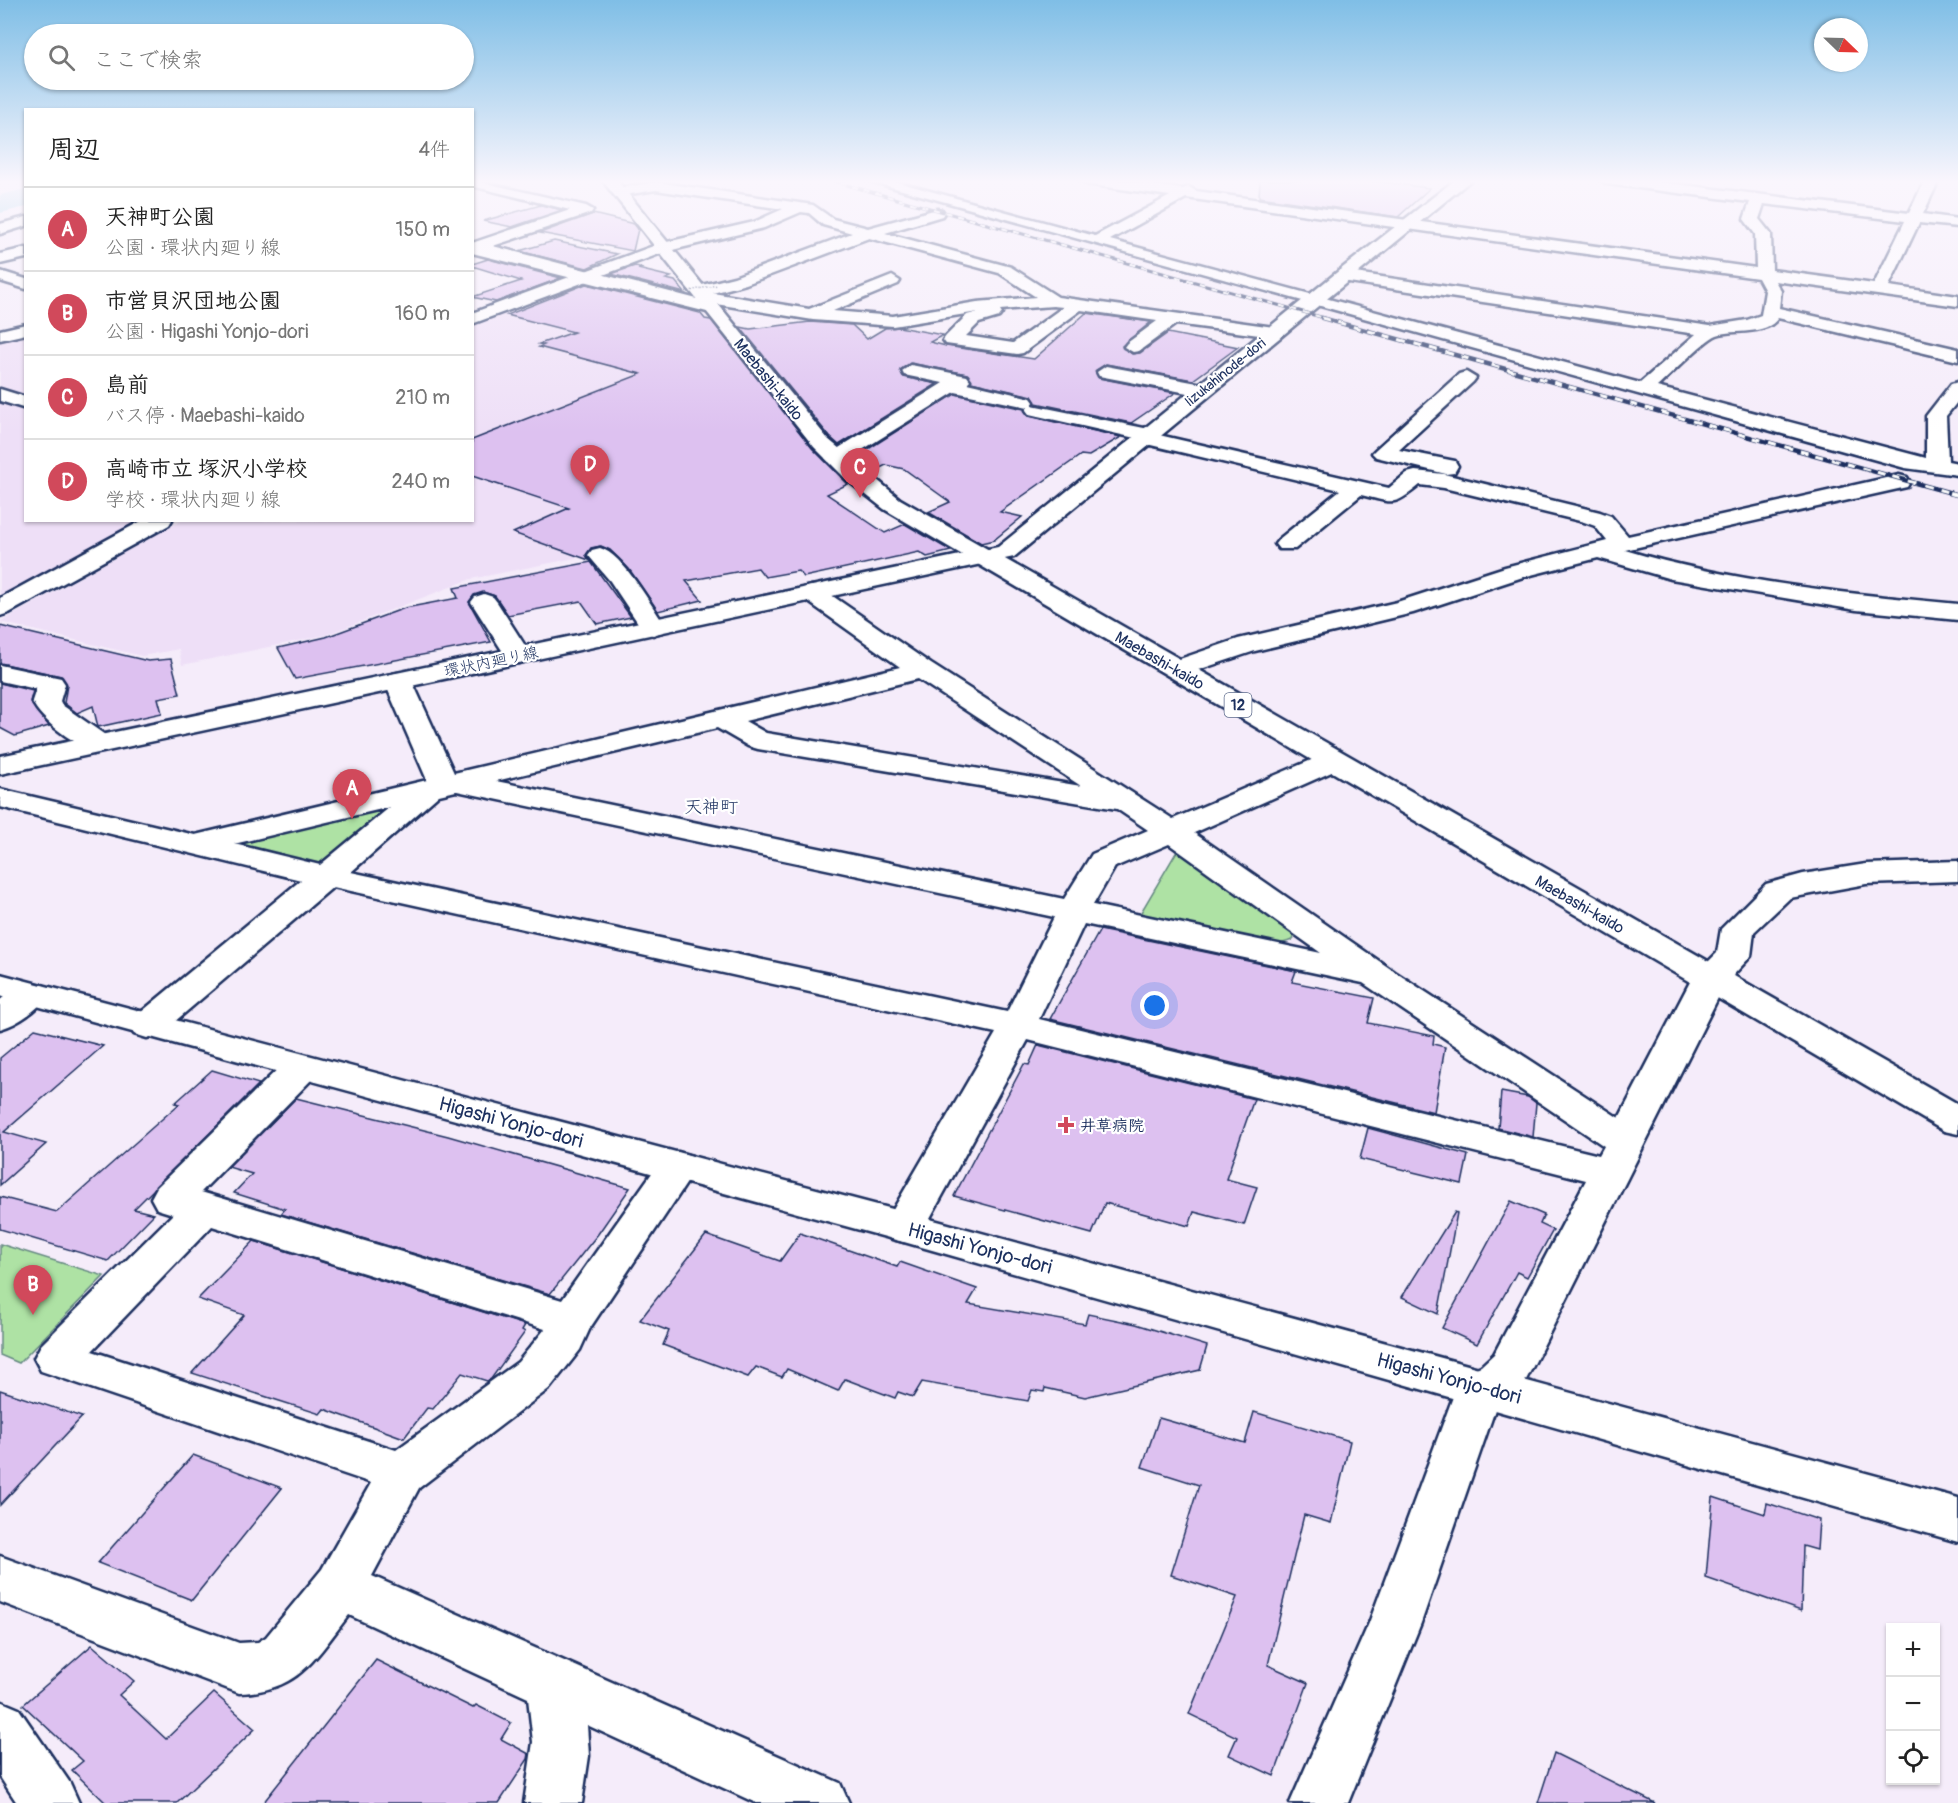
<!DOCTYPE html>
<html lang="ja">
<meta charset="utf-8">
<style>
:root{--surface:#fff;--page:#f6f6f6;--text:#222;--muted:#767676;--line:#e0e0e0;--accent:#d1495b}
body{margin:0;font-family:Pangolin,"Klee One",sans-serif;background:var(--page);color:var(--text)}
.controls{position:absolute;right:18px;bottom:18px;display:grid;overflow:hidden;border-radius:0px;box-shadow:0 2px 4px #0004}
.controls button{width:54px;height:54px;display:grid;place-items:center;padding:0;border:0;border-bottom:2px solid var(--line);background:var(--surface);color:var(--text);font:30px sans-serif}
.compass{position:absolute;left:1814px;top:18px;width:54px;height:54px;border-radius:50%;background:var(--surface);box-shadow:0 2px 4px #0004;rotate:113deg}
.you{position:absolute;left:1155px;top:1006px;width:21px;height:21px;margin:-15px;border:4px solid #fff;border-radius:50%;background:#1a73e8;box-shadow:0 0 0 9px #1a73e833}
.badge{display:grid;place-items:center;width:39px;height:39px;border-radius:50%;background:var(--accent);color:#fff;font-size:20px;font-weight:700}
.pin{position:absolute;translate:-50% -50px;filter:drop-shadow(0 2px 3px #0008)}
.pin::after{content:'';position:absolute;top:32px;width:21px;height:18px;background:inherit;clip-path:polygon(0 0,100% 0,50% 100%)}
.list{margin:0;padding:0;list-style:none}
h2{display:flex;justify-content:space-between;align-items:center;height:78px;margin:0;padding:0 24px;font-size:26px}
h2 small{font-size:20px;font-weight:400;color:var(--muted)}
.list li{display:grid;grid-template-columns:39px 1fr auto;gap:18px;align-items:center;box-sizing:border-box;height:84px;padding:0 24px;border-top:2px solid var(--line)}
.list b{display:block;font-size:22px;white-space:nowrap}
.list p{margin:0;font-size:20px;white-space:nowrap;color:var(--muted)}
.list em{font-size:20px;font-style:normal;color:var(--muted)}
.icon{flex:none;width:33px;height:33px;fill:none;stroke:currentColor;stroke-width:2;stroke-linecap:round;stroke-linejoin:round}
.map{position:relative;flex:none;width:1958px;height:1803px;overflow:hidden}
.search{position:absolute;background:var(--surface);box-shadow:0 2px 4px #0004;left:24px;top:24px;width:450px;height:66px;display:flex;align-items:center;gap:15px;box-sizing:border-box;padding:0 21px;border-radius:33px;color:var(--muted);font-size:22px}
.panel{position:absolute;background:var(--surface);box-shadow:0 2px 4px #0004;left:24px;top:108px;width:450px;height:414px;border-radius:0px}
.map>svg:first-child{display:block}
.built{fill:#eedff7}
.green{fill:#aee2a4;stroke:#648881;stroke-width:1.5}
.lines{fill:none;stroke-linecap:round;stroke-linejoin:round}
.river{fill:#83cee3;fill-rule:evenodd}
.building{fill:#ddc1f0;stroke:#1b2f5e;stroke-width:1.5}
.street-casing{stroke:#1b2f5e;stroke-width:5}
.secondary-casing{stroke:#1b2f5e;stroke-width:5}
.primary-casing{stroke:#1b2f5e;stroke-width:5}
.street{fill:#fff;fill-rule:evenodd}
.secondary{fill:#fff;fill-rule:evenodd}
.primary{fill:#fff;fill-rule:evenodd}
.rail-far2-casing{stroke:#1b2f5e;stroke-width:3}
.rail-far1-casing{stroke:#1b2f5e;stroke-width:4.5}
.rail-casing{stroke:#1b2f5e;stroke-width:5}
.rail-far2{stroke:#fff;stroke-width:2;stroke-dasharray:6;stroke-linecap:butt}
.rail-far1{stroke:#fff;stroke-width:3;stroke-dasharray:8;stroke-linecap:butt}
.rail{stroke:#fff;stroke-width:4;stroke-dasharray:10;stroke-linecap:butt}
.path-bridge{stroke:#1b2f5e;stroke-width:1.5;stroke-dasharray:1 2;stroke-linecap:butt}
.poi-dot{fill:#d1495b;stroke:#fff;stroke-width:2}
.labels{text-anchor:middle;stroke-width:4.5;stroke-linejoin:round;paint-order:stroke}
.far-street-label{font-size:14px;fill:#1b2f5e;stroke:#fff}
.shield{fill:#fff;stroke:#5f6d8e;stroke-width:1.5}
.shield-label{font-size:15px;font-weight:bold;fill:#1b2f5e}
.street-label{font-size:16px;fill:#1b2f5e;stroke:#fff}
.poi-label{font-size:16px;font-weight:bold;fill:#1b2f5e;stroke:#fff;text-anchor:start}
.neighbourhood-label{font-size:18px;fill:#1b2f5e;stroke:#fff}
.near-street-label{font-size:20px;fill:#1b2f5e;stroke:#fff}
</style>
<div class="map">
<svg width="1958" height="1803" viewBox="0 0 1958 1803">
<rect width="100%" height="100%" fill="#f5ecfa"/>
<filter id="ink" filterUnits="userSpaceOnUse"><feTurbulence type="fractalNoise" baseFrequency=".0167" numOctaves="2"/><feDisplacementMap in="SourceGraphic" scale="12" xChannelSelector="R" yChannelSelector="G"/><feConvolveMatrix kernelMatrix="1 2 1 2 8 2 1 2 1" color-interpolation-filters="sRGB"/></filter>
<g filter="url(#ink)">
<g class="built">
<path d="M590 280 665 298 660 301 675 305H697L746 371 595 554 471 579 326 635 182 665 179 649 142 656 0 622 181 521 472 520 473 325Z"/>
<path d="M25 332V395L0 387V339Z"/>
<path d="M0 403 25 411 26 520 140 521 0 596Z"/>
</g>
<g class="green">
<path d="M420 794 325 872 211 845Z"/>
<path d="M1177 851 1296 932 1293 940 1273 946 1137 919Z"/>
<path d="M0 1244 104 1276 19 1363 0 1355Z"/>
</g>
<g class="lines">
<path class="river" d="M26 189V207L0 213V195Z"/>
</g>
<g class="building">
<path d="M1260 180H1363L1430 188 1398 217 1259 197Z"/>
<path d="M541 205 562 210 512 227 483 221Z"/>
<path d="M593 214 634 224 638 229 633 251 540 233Z"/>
<path d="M554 241 617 254 587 268 519 251Z"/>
<path d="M488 259 561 278 496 302 472 297 521 281 472 266V264Z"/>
<path d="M635 266 643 268 638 269 671 277 666 279 675 281 685 293 611 274Z"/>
<path d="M586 284 700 313 705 319 711 320 812 448 848 484 827 494 885 533 905 524 951 551 927 557 919 552 804 577 798 571 765 577 758 568 686 581 702 600 658 611 629 569 610 550 601 546 591 548 586 555 589 560 513 533 569 508 472 476V440L641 374 539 347 544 345 539 344 574 332 507 315Z"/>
<path d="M1086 313 1151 322 1122 346 1132 354 1140 353 1168 333 1238 347 1193 380 1106 364 1096 370 1099 378 1175 393 1131 423 1036 403 1032 396 971 382 967 374 910 363 900 370 904 377 937 384 839 445 830 437 740 327 750 329 810 322 852 325 867 339 885 328 899 327 943 335 930 342 946 346 1034 359Z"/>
<path d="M955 394 1024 409 1029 416 1121 437 1089 456 1081 455 1000 512 1022 517 994 540 981 543 928 512 950 502 904 469 886 465 872 472 854 458Z"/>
<path d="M591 562 631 617 597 624 581 601 508 615 495 596 483 592 474 595 469 602 491 642 295 679 278 648 326 637 405 608 458 598 454 588Z"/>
<path d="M0 626 148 661 171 659 180 694 158 698 162 713 98 727 93 706 77 713 64 703 67 685 61 676 0 663Z"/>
<path d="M0 683 33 691 30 702 49 726 15 736 0 728Z"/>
<path d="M1100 930 1296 971 1292 982 1374 998 1368 1023 1434 1036 1433 1044 1445 1047 1434 1112 1050 1019Z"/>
<path d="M35 1029 103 1046 4 1132 46 1144 0 1185V1058Z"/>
<path d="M1038 1045 1254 1099 1226 1179 1257 1187 1244 1225 1194 1212 1189 1226 1105 1203 1092 1234 954 1196 1024 1064 1029 1065Z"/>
<path d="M212 1070 259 1084 134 1209 154 1214 108 1261 0 1229V1197L57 1212 179 1104 175 1103Z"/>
<path d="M1501 1092 1528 1097 1536 1103 1533 1137 1498 1128Z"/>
<path d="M296 1098 448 1136 630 1188 598 1234 550 1294 281 1214 285 1209 234 1193 252 1174 228 1167Z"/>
<path d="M1368 1128 1468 1155 1462 1184 1360 1159Z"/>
<path d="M1511 1201 1544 1215 1540 1224 1553 1230 1527 1277 1517 1272 1477 1344 1442 1328Z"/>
<path d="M1455 1212 1457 1213 1438 1314 1402 1297Z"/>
<path d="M800 1233 897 1267 900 1262 977 1289 968 1304 1085 1324 1088 1314 1136 1324 1207 1346 1200 1370 1085 1397 1045 1388 1044 1392 1032 1390 1028 1401 922 1382 913 1397 898 1392 895 1398 845 1379 838 1391 787 1369 782 1377 756 1367 748 1377 663 1345 669 1331 640 1320 706 1235 780 1261Z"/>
<path d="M254 1241 525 1325 522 1330 525 1332 491 1379 487 1381 462 1373 433 1409 427 1408 404 1438 324 1409 320 1414 192 1373 244 1315 198 1299Z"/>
<path d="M0 1390 82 1417 0 1505Z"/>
<path d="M1254 1412 1350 1441 1331 1523 1304 1515 1268 1665 1308 1683 1274 1776 1229 1755 1237 1737 1189 1714 1237 1597 1171 1575 1199 1485 1142 1467 1159 1418 1245 1443Z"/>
<path d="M193 1455 282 1488 192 1600 98 1563Z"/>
<path d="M1713 1497 1765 1514 1767 1503 1819 1520 1817 1550 1803 1546 1801 1611 1706 1578Z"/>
<path d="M92 1645 134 1681 119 1695 166 1739 214 1693 255 1729 177 1803H106L72 1770 83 1761 23 1705Z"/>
<path d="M376 1660 473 1708 476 1705 511 1723 501 1739 529 1754 528 1759 499 1803H263Z"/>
<path d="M1554 1753 1655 1803H1538Z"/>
</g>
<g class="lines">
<g class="street-casing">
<g id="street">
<path d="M472 180 586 206 593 210 591 213 493 246 697 299 692 291 694 287 734 277 852 233 823 225 809 213 801 212 764 228 664 252 658 250 656 247 658 244 754 222 783 209 656 190 618 196 611 192 613 189 656 182 813 205 833 219 868 228 937 209 942 210 944 213 942 216 885 233 1011 267 1058 297 1274 327 1283 332 1274 337 1176 324 1139 351 1133 352 1124 347 1127 343 1157 321 1081 310 1023 353 1017 354 946 344 943 340 946 336 967 315 978 312 893 326 813 320 716 304 720 308 711 313 472 253V243L570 210 472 186ZM869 238 999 273 1036 297 977 302 893 316 833 311 898 284 900 281 892 276 809 309 713 293 746 284ZM1053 306 1063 307 1013 343 966 336 979 323 999 317 1002 313 1000 310Z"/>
<path d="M866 180H890L1095 236 1170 196 1086 184 1079 180H1118L1182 189 1189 187 1196 191 1756 268 1755 234 1744 219 1750 202 1607 184 1600 180H1643L1909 213 1925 180H1939L1923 214 1958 219V227L1919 223 1889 286 1958 296V306L1775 281 1781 291 1779 308 1958 349V361L1778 318C1766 336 1734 329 1717 335 1704 340 1670 376 1657 387L1926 458V416L1951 384 1958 382V401L1946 416 1948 461 1958 463V475L1905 468ZM1186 198 1758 278 1765 291 1761 315 1747 320 1710 326 1342 271 1334 276 1342 281 1696 334 1640 383 1110 240ZM1764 204 1905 221 1874 284 1772 270 1771 234 1759 219Z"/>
<path d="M26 217V226L0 234V224Z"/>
<path d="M26 248V258L0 264V254Z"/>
<path d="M0 271 26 279V289L0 281Z"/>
<path d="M26 324V334L0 340V330Z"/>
<path d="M911 365 967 376 970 380 967 383 1031 398 1034 402 1032 405 1149 429 1156 431 1159 435 1389 488 1407 473 1415 471 1444 474 1600 512 1611 516 1628 536 1899 475 1907 477 1910 482 1907 487 1625 550C1732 582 1847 594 1958 604V620L1856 610 1671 579 1598 558 1523 577 1413 613 1255 651 1177 677 1168 675 1164 669 1168 663 1238 639 1397 602 1505 567 1607 541 1595 526 1584 522 1444 488 1420 485C1393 507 1394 503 1361 495L1295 549H1279L1275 544 1279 539 1340 490 1138 442 1135 438 1029 414 1026 410 1028 407 955 392 843 462H829L825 458 829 454 943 383 904 375 902 371Z"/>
<path d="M1106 366 1203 384 1213 390 1203 396 1099 376 1097 372Z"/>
<path d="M1466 372 1476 378 1473 382 1399 450 1455 461 1458 466 1454 473 1446 474 1376 457 1372 453 1376 449 1459 374Z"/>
<path d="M0 389 26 397V409L0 401Z"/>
<path d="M600 548C623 554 652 607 666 627L662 632 653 635 644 632 610 581 588 555 592 550Z"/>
<path d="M812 586 821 588 931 664 1173 819 1323 755 1333 752 1343 755 1348 761 1343 767 1194 833 1395 972 1619 1118 1692 978 1717 953 1721 929 1766 884 1803 874 1866 864 1958 861V881L1866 884 1790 898 1754 932 1751 956 1725 984 1526 1380 1513 1392 1499 1398 1421 1623 1348 1803H1290L1369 1623 1457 1386 1464 1373 1481 1366 1494 1354 1586 1180 1028 1040 919 1238 904 1242 889 1238 883 1227 996 1033 333 887 160 1034 147 1038 134 1034 129 1026 134 1018 301 880 0 807V789L195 835 427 780 384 681 388 675 398 673 408 675 412 681 454 773 900 667 803 598 800 593 803 588ZM918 679 1081 786 766 733 745 721ZM717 728 748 746 758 749 1117 809 1148 830 1092 854 1064 899 496 781ZM456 791H457L1054 917 1007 1012 351 872 439 795ZM390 807 320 865 234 844ZM1169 844 1321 953 1093 905 1115 867ZM1084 924 1363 983 1604 1146 1599 1155 1039 1019Z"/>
<path d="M484 594 493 597 497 602 531 655 527 661 518 663 509 661 505 655 471 602 475 597Z"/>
<path d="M0 665 61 678 65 684 60 701 62 705 108 737 112 743 108 749C85 755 41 722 32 701L36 689 0 681Z"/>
<path d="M31 983 44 986 49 994C38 1010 18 1024 0 1029V1000L18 986Z"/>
<path d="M302 1055 315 1058 321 1067 315 1076 201 1192 562 1300 664 1156 678 1152 692 1156 698 1166 590 1328 580 1350 550 1388 419 1488 372 1576 840 1783 849 1803H756L587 1725 589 1756 582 1803H524L533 1742 528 1698 349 1615C314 1659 300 1691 239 1693L0 1602V1556L239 1643 258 1642 266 1637 322 1569 371 1483 41 1371 34 1358 41 1345 173 1214 157 1209 151 1198 157 1187 289 1058ZM212 1226 545 1329 518 1362 396 1450 92 1351Z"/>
<path d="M0 1701 19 1709 70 1783 79 1803H17L0 1777Z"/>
</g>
</g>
<g class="secondary-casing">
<g id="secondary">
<path d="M1455 180H1471L1014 557 0 774V756L998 547 1336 273Z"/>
<path d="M664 242 670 244 672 247 670 250 472 324V313Z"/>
<path d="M143 520H172L169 525 9 613 0 616V598Z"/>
<path d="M0 974 904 1212 1958 1498V1542L904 1242 0 996Z"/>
</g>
</g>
<g class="primary-casing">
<path id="primary" d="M602 180H617L828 439 900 499 1958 1104V1134L1944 1131 884 509 847 480 814 447Z"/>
</g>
<use href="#street" class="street"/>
<use href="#secondary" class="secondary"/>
<use href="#primary" class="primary"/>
<g class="rail-far2-casing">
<path id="rail-far2" d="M829 180 1328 319"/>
</g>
<g class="rail-far1-casing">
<path id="rail-far1" d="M1322 318 1955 494"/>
</g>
<g class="rail-casing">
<path id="rail" d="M1950 493 1958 495"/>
</g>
<use href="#rail-far2" class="rail-far2"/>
<use href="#rail-far1" class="rail-far1"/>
<use href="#rail" class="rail"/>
<path class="path-bridge" d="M680 293 717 285"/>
</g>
</g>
<linearGradient id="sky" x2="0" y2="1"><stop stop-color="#7fbee6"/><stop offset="0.42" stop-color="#faf6fd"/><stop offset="1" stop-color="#faf6fd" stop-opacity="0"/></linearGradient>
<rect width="1958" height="433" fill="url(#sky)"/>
<path class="poi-dot" d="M1063 1116h6v6h6v6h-6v6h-6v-6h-6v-6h6z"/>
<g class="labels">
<g class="far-street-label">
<text transform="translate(1225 372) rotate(-39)" y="5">Iizukahinode-dori</text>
</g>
<rect class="shield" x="1224.5" y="693" width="27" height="24" rx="4.5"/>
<g class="shield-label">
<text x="1238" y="710">12</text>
</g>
<g class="street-label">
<text transform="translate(769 379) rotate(51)" y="6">Maebashi-kaido</text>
<text transform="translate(1160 660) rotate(30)" y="6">Maebashi-kaido</text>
<text transform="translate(491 661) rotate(-12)" y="6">環状内廻り線</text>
<text transform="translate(1580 904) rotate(30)" y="6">Maebashi-kaido</text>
</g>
<g class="poi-label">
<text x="1080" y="1131">井草病院</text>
</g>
<g class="neighbourhood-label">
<text x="711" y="813">天神町</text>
</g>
<g class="near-street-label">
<text transform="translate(511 1122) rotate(15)" y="7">Higashi Yonjo-dori</text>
<text transform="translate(980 1248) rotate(15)" y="7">Higashi Yonjo-dori</text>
<text transform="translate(1449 1378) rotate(15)" y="7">Higashi Yonjo-dori</text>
</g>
</g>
</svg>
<div class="controls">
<button>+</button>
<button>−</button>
<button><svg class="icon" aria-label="locate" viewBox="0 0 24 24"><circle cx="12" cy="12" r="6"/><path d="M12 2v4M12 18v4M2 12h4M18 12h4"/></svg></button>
</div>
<svg class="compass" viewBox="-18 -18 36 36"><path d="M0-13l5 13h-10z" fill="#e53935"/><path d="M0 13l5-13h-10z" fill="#767676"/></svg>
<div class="you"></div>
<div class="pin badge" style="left:352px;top:819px">A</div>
<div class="pin badge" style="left:33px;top:1315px">B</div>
<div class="pin badge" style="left:860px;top:498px">C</div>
<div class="pin badge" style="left:590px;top:495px">D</div>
<div class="search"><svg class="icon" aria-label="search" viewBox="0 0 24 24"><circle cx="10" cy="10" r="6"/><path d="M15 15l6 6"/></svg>ここで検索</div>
<section class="panel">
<h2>周辺<small>4件</small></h2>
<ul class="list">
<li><span class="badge">A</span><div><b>天神町公園</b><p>公園 · 環状内廻り線</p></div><em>150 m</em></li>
<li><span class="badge">B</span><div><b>市営貝沢団地公園</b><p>公園 · Higashi Yonjo-dori</p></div><em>160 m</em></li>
<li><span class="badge">C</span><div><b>島前</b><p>バス停 · Maebashi-kaido</p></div><em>210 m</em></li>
<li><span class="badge">D</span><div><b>高崎市立 塚沢小学校</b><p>学校 · 環状内廻り線</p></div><em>240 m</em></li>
</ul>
</section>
</div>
